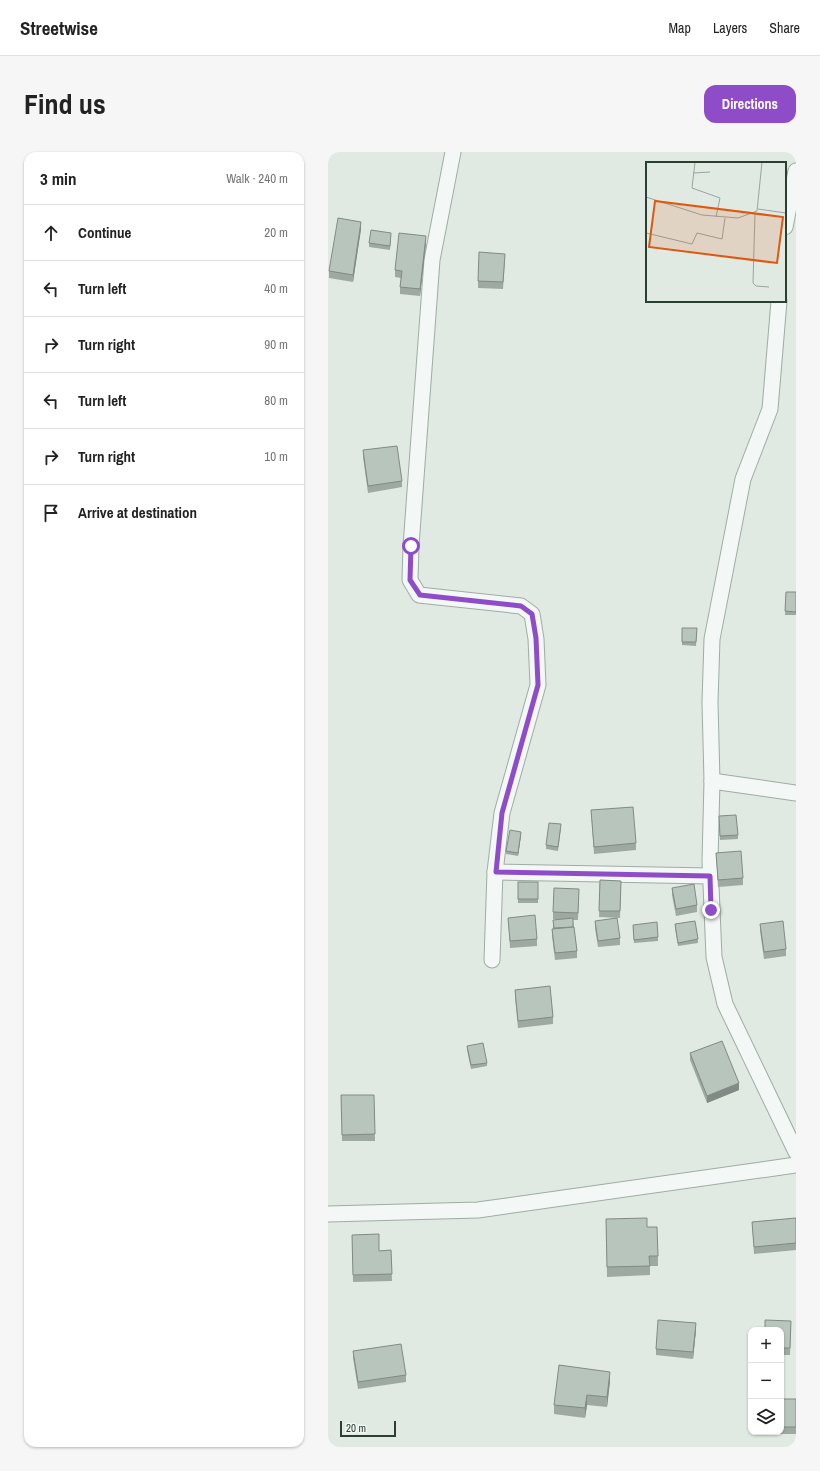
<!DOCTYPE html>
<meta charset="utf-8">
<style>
:root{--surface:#fff;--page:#f6f6f6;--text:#222;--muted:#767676;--line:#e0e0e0;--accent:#8f4cc8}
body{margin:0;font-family:"Archivo Narrow",sans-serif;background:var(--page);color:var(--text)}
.controls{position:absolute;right:12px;bottom:12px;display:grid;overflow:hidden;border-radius:8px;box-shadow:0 1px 3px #0004}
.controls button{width:36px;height:36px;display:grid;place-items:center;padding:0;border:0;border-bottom:1px solid var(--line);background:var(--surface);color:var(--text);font:20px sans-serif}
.scale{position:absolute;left:12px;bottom:10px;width:56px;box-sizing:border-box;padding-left:4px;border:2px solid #2a4031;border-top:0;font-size:11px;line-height:14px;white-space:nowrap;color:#2a4031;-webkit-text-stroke:3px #f0f6f2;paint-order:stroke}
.stop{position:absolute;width:12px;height:12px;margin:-9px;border:3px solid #8f4cc8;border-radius:50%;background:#fff}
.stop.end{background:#8f4cc8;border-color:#fff;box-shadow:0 1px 4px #0008}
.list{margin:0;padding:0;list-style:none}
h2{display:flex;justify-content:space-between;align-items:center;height:52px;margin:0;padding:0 16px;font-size:17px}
h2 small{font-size:13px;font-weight:400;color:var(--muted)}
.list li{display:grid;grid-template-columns:26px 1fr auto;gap:12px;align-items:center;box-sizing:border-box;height:56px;padding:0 16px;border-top:1px solid var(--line)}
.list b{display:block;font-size:15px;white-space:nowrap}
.list em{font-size:13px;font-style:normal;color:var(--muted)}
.icon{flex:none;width:22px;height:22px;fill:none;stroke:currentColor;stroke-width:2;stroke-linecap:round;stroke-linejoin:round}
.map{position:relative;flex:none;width:468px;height:1295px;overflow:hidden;border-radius:12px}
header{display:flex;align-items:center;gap:24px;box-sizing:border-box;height:56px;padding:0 20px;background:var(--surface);border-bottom:1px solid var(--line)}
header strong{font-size:19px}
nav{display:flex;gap:22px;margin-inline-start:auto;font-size:14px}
.intro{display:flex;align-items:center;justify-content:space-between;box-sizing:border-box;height:96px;padding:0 24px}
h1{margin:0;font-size:28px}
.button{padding:10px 18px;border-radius:12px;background:var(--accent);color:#fff;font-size:14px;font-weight:700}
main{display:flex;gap:24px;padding:0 24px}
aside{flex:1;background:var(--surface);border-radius:12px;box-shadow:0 1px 3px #0004}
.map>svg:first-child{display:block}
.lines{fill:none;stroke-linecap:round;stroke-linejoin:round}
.minor-casing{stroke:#9faca3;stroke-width:17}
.minor{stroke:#f3f7f5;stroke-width:15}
.wall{fill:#9ea9a2}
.shaded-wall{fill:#818a84}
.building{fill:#b8c5bc;stroke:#818a84}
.route{stroke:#8f4cc8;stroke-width:5}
.inset-road{fill:none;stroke:#98a59c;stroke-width:1}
.view{fill:#de580e;fill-opacity:0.15;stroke:#de580e;stroke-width:2}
.inset-edge{fill:none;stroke:#2a4031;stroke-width:2}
</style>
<header>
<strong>Streetwise</strong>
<nav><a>Map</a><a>Layers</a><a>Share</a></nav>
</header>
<div class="intro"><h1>Find us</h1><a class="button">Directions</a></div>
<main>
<aside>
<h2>3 min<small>Walk · 240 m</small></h2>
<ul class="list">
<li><svg class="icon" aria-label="ahead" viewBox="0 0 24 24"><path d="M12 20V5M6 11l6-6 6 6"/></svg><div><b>Continue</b></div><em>20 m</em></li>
<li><svg class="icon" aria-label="left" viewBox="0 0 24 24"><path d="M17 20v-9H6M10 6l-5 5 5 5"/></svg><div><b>Turn left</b></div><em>40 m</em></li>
<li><svg class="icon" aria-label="right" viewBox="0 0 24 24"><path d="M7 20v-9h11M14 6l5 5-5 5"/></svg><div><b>Turn right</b></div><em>90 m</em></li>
<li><svg class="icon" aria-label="left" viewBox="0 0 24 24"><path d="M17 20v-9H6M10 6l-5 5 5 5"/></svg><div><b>Turn left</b></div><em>80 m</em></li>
<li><svg class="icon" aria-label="right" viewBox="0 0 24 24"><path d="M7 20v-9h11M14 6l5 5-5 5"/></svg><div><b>Turn right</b></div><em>10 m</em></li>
<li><svg class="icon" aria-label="arrive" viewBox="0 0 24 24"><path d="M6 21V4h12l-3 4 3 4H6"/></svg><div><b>Arrive at destination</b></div></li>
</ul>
</aside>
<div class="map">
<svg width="468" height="1295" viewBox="0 0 468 1295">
<rect width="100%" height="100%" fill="#e1e9e3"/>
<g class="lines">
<g class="minor-casing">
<g id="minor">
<path d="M125 0 104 108 83 394 82 428 91 443 193 454 204 462 208 487 210 533 174 661 167 720 382 724"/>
<path d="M457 75 468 19"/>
<path d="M451 149 442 257 415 327 384 487 382 550 384 629 382 709 386 805 397 852 468 1000"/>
<path d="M384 629 468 641"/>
<path d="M164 808 167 720"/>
<path d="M0 1062 150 1058 468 1013"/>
</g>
</g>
<use href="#minor" class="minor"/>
</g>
<g class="wall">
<path d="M33 77 25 130 1 126V119Z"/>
<path d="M63 84 62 98 41 95V91Z"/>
<path d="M98 91 92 144 72 142V135L73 126 67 125V118Z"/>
<path d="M177 108 175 137 150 136V129Z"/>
<path d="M35 298 74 329V335L40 341 35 305Z"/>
<path d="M458 440H468V463H457Z"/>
<path d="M369 476 368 494 354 493V490Z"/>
<path d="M263 658 308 691V698L266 702Z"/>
<path d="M391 668 410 683V687L392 688Z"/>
<path d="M233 676 230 699 218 697V693Z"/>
<path d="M193 683 190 704 178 702V699Z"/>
<path d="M388 701 415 726V733L390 735Z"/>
<path d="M272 728 293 729 292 766 271 765Z"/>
<rect x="190" y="730" width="20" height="21"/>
<path d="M344 736 369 753V760L348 764 344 743Z"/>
<path d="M251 744 250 768H245L249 799V806L227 808 224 784V777H225V768L234 767H225V760Z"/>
<path d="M180 766 209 787V794L182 796Z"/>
<path d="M267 769 292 786V793L270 795 267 776Z"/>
<path d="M347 772 370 787V791L350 794 347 776Z"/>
<path d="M432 772 458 797V804L436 807 432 779Z"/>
<path d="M305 773 330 785V789L306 791Z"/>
<path d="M187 838 225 865V872L190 876 187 845Z"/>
<path d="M139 894 159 911V914L143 917 139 898Z"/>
<path d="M362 901 411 938 379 951 362 908Z"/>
<path d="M13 943H46L47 989H14Z"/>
<path d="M468 1066V1098L426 1102 424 1070Z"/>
<path d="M278 1067 319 1075 330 1104V1114H322V1123L279 1125Z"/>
<path d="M24 1083 51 1099 63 1098 64 1129 25 1130Z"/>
<path d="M463 1176 462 1203H453V1178Z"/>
<path d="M368 1178 365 1207 328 1203V1197Z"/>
<path d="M25 1199 78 1223V1230L30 1237 25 1206Z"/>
<path d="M282 1229 279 1255 259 1253 257 1266 226 1262V1253Z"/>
<path d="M453 1247H468V1282H449V1280H453Z"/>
</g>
<g class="shaded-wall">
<path d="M33 70V77L25 130V123Z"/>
<path d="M98 84V91L92 144V137Z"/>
<path d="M193 680V683L190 704V701Z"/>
<path d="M411 931V938L379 951V944Z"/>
<path d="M368 1171V1178L365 1207V1200Z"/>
<path d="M282 1220V1229L279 1255V1245Z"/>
<path d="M259 1243V1253L257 1266V1256Z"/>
</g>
<g class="building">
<path d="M10 66 33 70 25 123 1 119Z"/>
<path d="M43 78 63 81 62 94 41 91Z"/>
<path d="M71 81 98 84 92 137 72 135 74 119 67 118Z"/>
<path d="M151 100 177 102 175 130 150 129Z"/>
<path d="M69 294 74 329 40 334 35 298Z"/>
<path d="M458 440H468V460L457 459Z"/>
<path d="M354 476H369L368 490H354Z"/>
<path d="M305 655 308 691 266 695 263 658Z"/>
<path d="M408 663 410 683 392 684 391 664Z"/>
<path d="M221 671 233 672 230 695 218 693Z"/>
<path d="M182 678 193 680 190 701 178 699Z"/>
<path d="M413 699 415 726 390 728 388 701Z"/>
<path d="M272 728 293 729 292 759H271Z"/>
<rect x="190" y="730" width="20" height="17"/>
<path d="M366 732 369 753 348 757 344 736Z"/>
<path d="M226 736 251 737 250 761 225 760Z"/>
<path d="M207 763 209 787 182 789 180 766Z"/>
<path d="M245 766V775L226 776 225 768Z"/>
<path d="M289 766 292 786 270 789 267 769Z"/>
<path d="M367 769 370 787 350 791 347 772Z"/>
<path d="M455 769 458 797 436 800 432 772Z"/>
<path d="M329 770 330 785 306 788 305 773Z"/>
<path d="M246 775 249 799 227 801 224 777Z"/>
<path d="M222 834 225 865 190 869 187 838Z"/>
<path d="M394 889 411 931 379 944 362 901Z"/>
<path d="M155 891 159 911 143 913 139 894Z"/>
<path d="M13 943H46L47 982 14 983Z"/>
<path d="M319 1066V1075H329L330 1104H321L322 1114 279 1115 278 1067Z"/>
<path d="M468 1066V1091L426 1095 424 1070Z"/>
<path d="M51 1082V1099L63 1098 64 1122 25 1123 24 1083Z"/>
<path d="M330 1168 368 1171 365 1200 328 1197Z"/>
<path d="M437 1168 463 1169 462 1196H453V1178H437Z"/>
<path d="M73 1192 78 1223 30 1230 25 1199Z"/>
<path d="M231 1213 282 1220 279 1245 259 1243 257 1256 226 1253Z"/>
<rect x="453" y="1247" width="15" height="28"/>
</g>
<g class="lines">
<path class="route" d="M83 394 82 428 92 443 193 454 204 462 208 486 210 533 174 661 168 720 382 724 383 758"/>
</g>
<g transform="translate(318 10)">
<rect width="140" height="140" fill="#e1e9e3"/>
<path class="inset-road" d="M49 0 46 26 74 36 70 55M47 11 64 10M0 35 56 53 92 56 111 49 116 0M112 47 140 51M109 51 107 121 110 124 123 125M0 71 46 82 51 71 76 77 79 56"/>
<path class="view" d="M9 39 137 55 131 101 3 85Z"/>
<rect width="140" height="140" class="inset-edge"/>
</g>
</svg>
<div class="controls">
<button>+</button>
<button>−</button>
<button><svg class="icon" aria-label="layers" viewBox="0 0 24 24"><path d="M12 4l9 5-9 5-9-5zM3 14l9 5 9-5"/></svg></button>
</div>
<div class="scale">20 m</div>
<div class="stop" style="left:83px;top:394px"></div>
<div class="stop end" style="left:383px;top:758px"></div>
</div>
</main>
